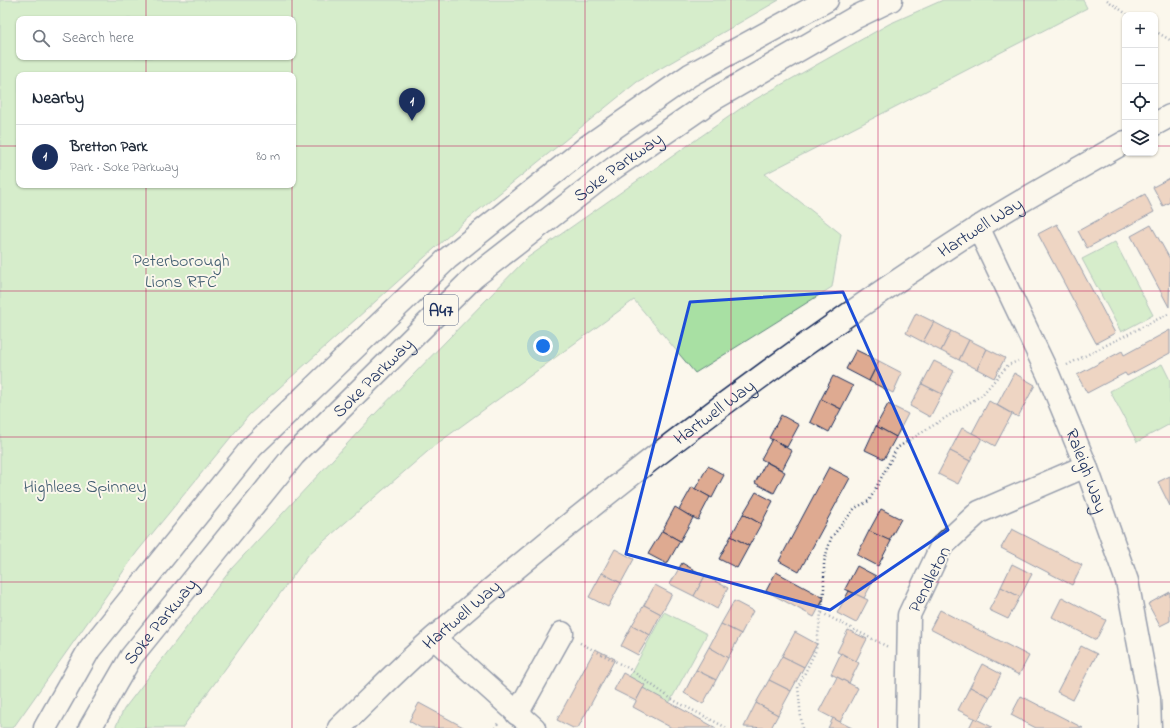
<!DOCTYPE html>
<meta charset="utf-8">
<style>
:root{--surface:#fff;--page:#f6f6f7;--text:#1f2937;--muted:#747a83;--line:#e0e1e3;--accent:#1b2f5e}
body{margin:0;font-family:"Indie Flower",sans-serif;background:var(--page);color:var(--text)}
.controls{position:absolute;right:12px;top:12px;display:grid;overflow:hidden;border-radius:8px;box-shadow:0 1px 3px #0004}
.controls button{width:36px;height:36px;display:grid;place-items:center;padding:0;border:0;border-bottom:1px solid var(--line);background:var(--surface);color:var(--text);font:20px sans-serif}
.you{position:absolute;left:543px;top:346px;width:14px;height:14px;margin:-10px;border:3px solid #fff;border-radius:50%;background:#1a73e8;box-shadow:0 0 0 6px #1a73e833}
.badge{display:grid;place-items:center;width:26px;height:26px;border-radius:50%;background:var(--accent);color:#fff;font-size:13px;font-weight:700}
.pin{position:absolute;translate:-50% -33px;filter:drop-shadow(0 1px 2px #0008)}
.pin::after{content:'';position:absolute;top:21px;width:14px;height:12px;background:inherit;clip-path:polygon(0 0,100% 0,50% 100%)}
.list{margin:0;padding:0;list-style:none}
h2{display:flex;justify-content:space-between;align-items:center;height:52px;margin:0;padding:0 16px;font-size:17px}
h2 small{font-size:13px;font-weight:400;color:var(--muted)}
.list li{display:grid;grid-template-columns:26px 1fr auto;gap:12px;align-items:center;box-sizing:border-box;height:64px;padding:0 16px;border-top:1px solid var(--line)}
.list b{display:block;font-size:15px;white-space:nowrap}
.list p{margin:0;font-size:13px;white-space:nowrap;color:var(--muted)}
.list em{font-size:13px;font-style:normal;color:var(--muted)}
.icon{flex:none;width:22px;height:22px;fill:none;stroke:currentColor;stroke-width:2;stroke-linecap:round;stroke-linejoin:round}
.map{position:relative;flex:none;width:1170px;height:728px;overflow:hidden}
.search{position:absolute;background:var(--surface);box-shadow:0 1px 3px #0004;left:16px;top:16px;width:280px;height:44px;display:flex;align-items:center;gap:10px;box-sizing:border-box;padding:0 14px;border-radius:8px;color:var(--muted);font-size:15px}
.panel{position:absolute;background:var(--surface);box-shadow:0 1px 3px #0004;left:16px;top:72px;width:280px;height:116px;border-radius:8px}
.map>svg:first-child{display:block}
.green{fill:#a8e0a3;stroke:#628880;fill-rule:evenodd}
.building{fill:#deaa91;stroke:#1b2f5e}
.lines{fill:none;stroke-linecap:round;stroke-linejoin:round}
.minor-casing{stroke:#1b2f5e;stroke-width:25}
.highway-casing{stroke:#1b2f5e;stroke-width:25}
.path{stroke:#1b2f5e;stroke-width:2.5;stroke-dasharray:1 3;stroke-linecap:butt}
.minor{stroke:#fbf7ec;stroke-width:22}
.highway{stroke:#fbf7ec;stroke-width:22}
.marked{fill:none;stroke:#1d4ed8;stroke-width:3;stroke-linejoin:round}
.grid{fill:none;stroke:#c2185b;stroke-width:1;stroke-opacity:0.55}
.labels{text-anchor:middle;stroke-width:4;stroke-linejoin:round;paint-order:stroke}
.shield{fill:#fbf7ec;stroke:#5e6b89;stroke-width:1}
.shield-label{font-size:17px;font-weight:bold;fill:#1b2f5e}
.street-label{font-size:18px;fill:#1b2f5e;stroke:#fbf7ec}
.park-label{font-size:18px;fill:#3e5b6f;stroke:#fbf7ec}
</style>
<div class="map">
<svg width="1170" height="728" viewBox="0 0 1170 728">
<rect width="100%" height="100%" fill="#fbf7ec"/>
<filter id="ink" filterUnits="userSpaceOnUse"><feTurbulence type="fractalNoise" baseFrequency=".025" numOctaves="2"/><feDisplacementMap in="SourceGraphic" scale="8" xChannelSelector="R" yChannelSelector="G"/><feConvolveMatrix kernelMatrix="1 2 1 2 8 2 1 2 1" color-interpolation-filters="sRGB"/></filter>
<g filter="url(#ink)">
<g class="green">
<path d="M0 0H779L637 82 464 222 249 415 137 552 13 728H0ZM19 19H293V57H19ZM19 75H293V185H19Z"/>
<path d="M943 0H1083L1087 8 765 174 841 234 832 287 695 373 634 300 434 446 309 554 182 728H115L124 709 232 568 372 417 527 258 747 104 889 24Z"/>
<path d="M1115 242 1153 315 1121 332 1082 259Z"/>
<path d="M1162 364 1170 380V424L1137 442 1110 391Z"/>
<path d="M664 612 707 634 668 705 627 681Z"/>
</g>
<g class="building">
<path d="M1170 178V202L1163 206 1153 187Z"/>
<path d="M1145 194 1154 212 1087 248 1078 231Z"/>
<path d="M1057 224 1115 333 1096 343 1038 234Z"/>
<path d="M1151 225 1170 259 1169 307 1131 236Z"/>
<path d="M916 313 934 322 923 342 906 333Z"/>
<path d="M934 322 951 331 941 351 923 342Z"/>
<path d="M1170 330V353L1127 376 1125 373 1087 393 1077 375 1122 351 1124 355Z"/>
<path d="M951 331 969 340 959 360 941 351Z"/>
<path d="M969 340 987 349 977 369 959 360Z"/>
<path d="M987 349 1005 358 994 378 977 369Z"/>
<path d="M856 350 879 361 869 381 846 369Z"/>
<path d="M879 361 902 373 893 393 869 381Z"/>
<path d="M934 361 954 371 942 394 922 384Z"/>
<path d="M1014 373 1035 385 1018 417 997 405Z"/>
<path d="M833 376 853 386 841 409 821 399Z"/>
<path d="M922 384 942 394 930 417 910 406Z"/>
<path d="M821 399 841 409 829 432 810 422Z"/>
<path d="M989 401 1012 414 995 446 972 433Z"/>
<path d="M888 404 908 414 896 437 876 426Z"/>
<path d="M781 415 799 425 787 447 769 438Z"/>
<path d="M876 426 896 437 884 459 865 450Z"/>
<path d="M962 428 982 438 970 461 950 451Z"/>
<path d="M772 439 792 451 782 470 761 459Z"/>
<path d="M950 451 970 461 958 484 938 474Z"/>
<path d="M766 462 785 472 774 493 755 483Z"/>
<path d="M708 466 724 475 712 498 695 489Z"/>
<path d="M829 467 850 478 799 572 779 561Z"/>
<path d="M1170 476V506L1158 482Z"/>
<path d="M692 487 710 497 698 520 679 510Z"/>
<path d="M756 492 773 501 761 524 743 514Z"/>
<path d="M675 507 693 518 680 541 662 531Z"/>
<path d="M881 509 901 519 889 541 869 531Z"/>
<path d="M743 514 761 524 749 546 731 536Z"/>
<path d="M1012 529 1082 565 1072 585 1001 548Z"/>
<path d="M662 531 680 541 667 564 648 554Z"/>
<path d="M869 531 891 541 878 566 857 555Z"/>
<path d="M731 536 749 546 737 568 719 559Z"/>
<path d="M615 549 634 559 621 583 602 573Z"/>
<path d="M682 563 705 576 694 596 670 584Z"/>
<path d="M1012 564 1032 574 1020 597 1001 587Z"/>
<path d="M857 566 876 576 864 598 845 589Z"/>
<path d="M776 572 824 598 814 617 766 591Z"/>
<path d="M602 573 621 583 608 607 589 597Z"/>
<path d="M705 576 728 588 717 609 694 596Z"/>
<path d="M655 585 672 594 661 614 644 605Z"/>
<path d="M1001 587 1020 597 1008 619 989 610Z"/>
<path d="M849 591 868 600 856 623 837 613Z"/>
<path d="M1170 592V621L1160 626 1148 604Z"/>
<path d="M1062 597 1106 620 1096 640 1052 617Z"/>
<path d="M734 601 753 611 741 634 721 624Z"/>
<path d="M644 605 661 614 650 635 632 625Z"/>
<path d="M940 610 1029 656 1019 675 930 629Z"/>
<path d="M721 624 741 634 728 658 709 647Z"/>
<path d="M632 625 650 635 638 655 621 646Z"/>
<path d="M848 630 867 639 856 661 837 652Z"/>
<path d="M795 632 817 644 804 667 782 656Z"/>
<path d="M1081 646 1097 654 1073 700 1057 692Z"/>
<path d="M709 647 728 658 716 680 696 670Z"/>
<path d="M595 649 615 659 578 728H573L557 720Z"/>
<path d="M841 653 859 663 849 683 831 674Z"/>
<path d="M782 656 804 667 791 691 769 680Z"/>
<path d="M982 664 1001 674 990 697 970 687Z"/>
<path d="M696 670 716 680 703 704 684 693Z"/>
<path d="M623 673 645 685 636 701 614 690Z"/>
<path d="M837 677 858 688 840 722 819 711Z"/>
<path d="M769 680 791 691 778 715 756 703Z"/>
<path d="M970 687 990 697 978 720 958 710Z"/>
<path d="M643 688 716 728H672L633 707Z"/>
<path d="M1021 696 1083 728H1036L1011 715Z"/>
<path d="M419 703 465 728H421L409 721Z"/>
<path d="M756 703 778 715 771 728 744 727Z"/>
<path d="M833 718 840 722 852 728H828Z"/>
<path d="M974 718 992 727 991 728H969Z"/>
</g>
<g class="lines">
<g class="minor-casing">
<g id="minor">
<path d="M1155 124 1170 116"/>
<path id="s1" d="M978 227 1048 374 1086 466 1127 581 1149 698 1150 728"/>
<path d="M434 638 534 728"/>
<path d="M517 714 562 633"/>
<path id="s2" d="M339 728C371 698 402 665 436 636 606 489 786 351 976 229 1024 198 1075 171 1125 142"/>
<path d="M907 728 909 615 941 547 979 512 1086 466"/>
</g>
</g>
<g class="highway-casing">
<g id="highway">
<path d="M45 728 89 650 252 447 447 259 588 146 690 75 827 0"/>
<path id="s3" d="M90 728 131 657 294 455 474 277 614 168 714 99 856 17 891 0"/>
</g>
</g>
<g class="path">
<path d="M1107 0 1128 15"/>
<path d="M1155 31 1170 40"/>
<path d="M1067 365 1170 313"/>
<path d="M822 613 888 647"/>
<path d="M580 643 628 668 673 700 727 728"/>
<path d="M495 728 498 723"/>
<path d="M802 728 798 687 816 650 824 591V562L831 538 855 508 869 501 897 448 982 395 1008 365 1018 361"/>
</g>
<use href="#minor" class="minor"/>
<use href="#highway" class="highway"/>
</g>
</g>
<path d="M0 0H1170V728H0ZM843 292 948 530 830 610 626 554 690 302Z" fill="#fbf7ec" fill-opacity=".55" fill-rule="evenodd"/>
<path class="marked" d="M843 292 948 530 830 610 626 554 690 302Z"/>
<path class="grid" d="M146 0V19M292 0V19M439 0V728M585 0V728M731 0V728M878 0V728M1024 0V728M146 57V75M292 57V75M0 146H19M293 146H1125M1155 146H1170M146 185V728M292 185V728M0 291H1170M0 437H1170M0 582H1170"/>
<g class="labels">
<rect class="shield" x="424" y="295" width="34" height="30" rx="3"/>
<g class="shield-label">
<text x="441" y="316">A47</text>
</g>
<g class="street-label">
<text dy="6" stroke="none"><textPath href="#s3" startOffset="776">Soke Parkway</textPath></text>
<text dy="6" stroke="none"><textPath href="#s2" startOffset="815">Hartwell Way</textPath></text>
<text dy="6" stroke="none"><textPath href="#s3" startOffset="452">Soke Parkway</textPath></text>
<text dy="6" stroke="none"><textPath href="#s2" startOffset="491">Hartwell Way</textPath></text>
<text dy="6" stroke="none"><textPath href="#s1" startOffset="267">Raleigh Way</textPath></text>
<text transform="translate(929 579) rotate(-63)" y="6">Pendleton</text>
<text dy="6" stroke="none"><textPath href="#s2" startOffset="167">Hartwell Way</textPath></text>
<text dy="6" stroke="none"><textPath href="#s3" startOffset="128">Soke Parkway</textPath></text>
</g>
<g class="park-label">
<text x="181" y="266">Peterborough<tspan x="181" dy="21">Lions RFC</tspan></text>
<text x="85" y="492">Highlees Spinney</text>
</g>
</g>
</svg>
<div class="controls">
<button>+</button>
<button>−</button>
<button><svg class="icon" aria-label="locate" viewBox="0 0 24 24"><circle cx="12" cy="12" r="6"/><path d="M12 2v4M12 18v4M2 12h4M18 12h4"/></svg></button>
<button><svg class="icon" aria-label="layers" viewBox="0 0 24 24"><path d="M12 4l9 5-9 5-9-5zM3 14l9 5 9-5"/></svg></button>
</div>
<div class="you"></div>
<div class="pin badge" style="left:412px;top:121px">1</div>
<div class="search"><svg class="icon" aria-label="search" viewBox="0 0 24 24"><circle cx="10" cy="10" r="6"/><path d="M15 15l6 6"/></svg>Search here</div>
<section class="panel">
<h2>Nearby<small></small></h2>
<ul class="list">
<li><span class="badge">1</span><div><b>Bretton Park</b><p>Park · Soke Parkway</p></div><em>80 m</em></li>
</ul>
</section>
</div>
